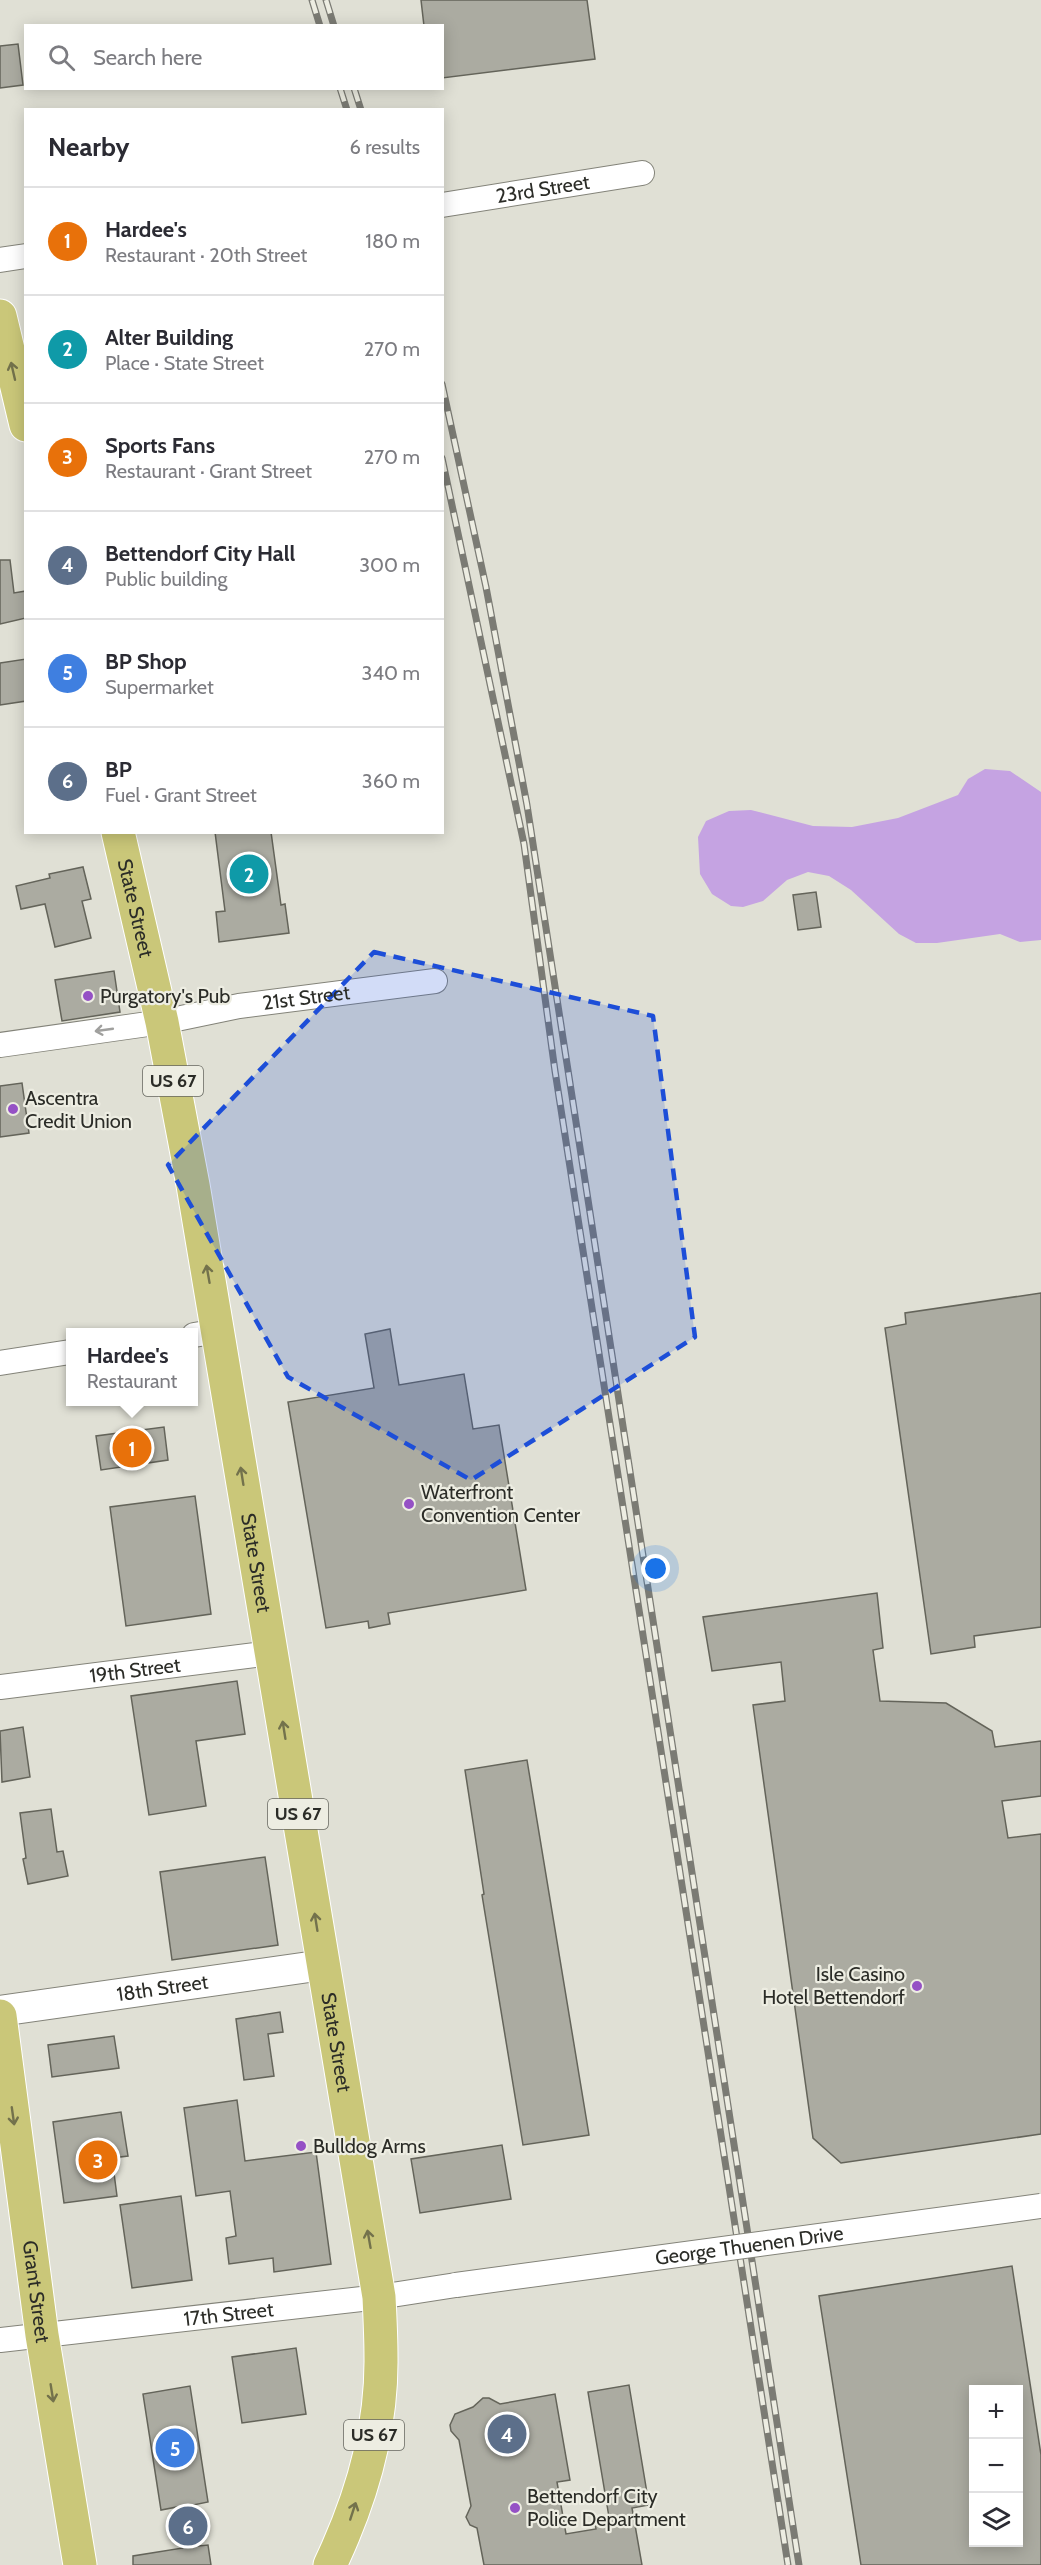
<!DOCTYPE html>
<meta charset="utf-8">
<style>
:root{--surface:#fff;--page:#f2f2f3;--text:#2b2b33;--muted:#7c7c81;--line:#e1e1e2;--accent:#9551c5}
body{margin:0;font-family:Cabin,sans-serif;background:var(--page);color:var(--text)}
.controls{position:absolute;right:18px;bottom:18px;display:grid;overflow:hidden;border-radius:0px;box-shadow:0 3px 15px #0003}
.controls button{width:54px;height:54px;display:grid;place-items:center;padding:0;border:0;border-bottom:2px solid var(--line);background:var(--surface);color:var(--text);font:30px sans-serif}
.you{position:absolute;left:656px;top:1569px;width:21px;height:21px;margin:-15px;border:4px solid #fff;border-radius:50%;background:#1a73e8;box-shadow:0 0 0 9px #1a73e833}
.badge{display:grid;place-items:center;width:39px;height:39px;border-radius:50%;background:var(--accent);color:#fff;font-size:20px;font-weight:700}
.pin{position:absolute;translate:-50% -50%;border:3px solid #fff;box-shadow:0 2px 6px #0006}
.popup{position:absolute;left:66px;top:1328px;width:132px;height:78px;box-sizing:border-box;display:grid;place-content:center;border-radius:0px;background:var(--surface);filter:drop-shadow(0 2px 4px #0005);font-size:20px;white-space:nowrap;color:var(--muted)}
.popup b{font-size:22px;color:var(--text)}
.popup::after{content:'';position:absolute;left:50%;top:100%;margin-left:-12px;border:12px solid transparent;border-top-color:var(--surface)}
.list{margin:0;padding:0;list-style:none}
h2{display:flex;justify-content:space-between;align-items:center;height:78px;margin:0;padding:0 24px;font-size:26px}
h2 small{font-size:20px;font-weight:400;color:var(--muted)}
.list li{display:grid;grid-template-columns:39px 1fr auto;gap:18px;align-items:center;box-sizing:border-box;height:108px;padding:0 24px;border-top:2px solid var(--line)}
.list b{display:block;font-size:22px;white-space:nowrap}
.list p{margin:0;font-size:20px;white-space:nowrap;color:var(--muted)}
.list em{font-size:20px;font-style:normal;color:var(--muted)}
.icon{flex:none;width:33px;height:33px;fill:none;stroke:currentColor;stroke-width:2;stroke-linecap:round;stroke-linejoin:round}
.map{position:relative;flex:none;width:1041px;height:2565px;overflow:hidden}
.search{position:absolute;background:var(--surface);box-shadow:0 3px 15px #0003;left:24px;top:24px;width:420px;height:66px;display:flex;align-items:center;gap:15px;box-sizing:border-box;padding:0 21px;border-radius:0px;color:var(--muted);font-size:22px}
.panel{position:absolute;background:var(--surface);box-shadow:0 3px 15px #0003;left:24px;top:108px;width:420px;height:726px;border-radius:0px}
.map>svg:first-child{display:block}
.water{fill:#c5a3e2}
.building{fill:#ababa1;stroke:#64645a;stroke-width:1.5;fill-rule:evenodd}
.lines{fill:none;stroke-linecap:round;stroke-linejoin:round}
.minor-casing{stroke:#838379;stroke-width:26}
.tertiary-casing{stroke:#838379;stroke-width:32}
.primary-casing{stroke:#fff;stroke-width:35}
.minor{stroke:#fff;stroke-width:24}
.tertiary{stroke:#fff;stroke-width:30}
.primary{stroke:#cac779;stroke-width:33}
.rail-casing{stroke:#7b7b74;stroke-width:7}
.rail{stroke:#edede2;stroke-width:4.5;stroke-dasharray:14;stroke-linecap:butt}
.minor-bridge-casing{stroke:#838379;stroke-width:26;stroke-linecap:butt}
.minor-bridge{stroke:#fff;stroke-width:24}
.oneway{stroke:#73724c}
.oneway2{stroke:#a0a09e}
.marked{fill:#1d4ed8;fill-opacity:0.2;stroke:#1d4ed8;stroke-width:4.5;stroke-dasharray:12 8;stroke-linejoin:round}
.poi-dot{fill:#9551c5;stroke:#edede2;stroke-width:2}
.labels{text-anchor:middle;stroke-width:4.5;stroke-linejoin:round;paint-order:stroke}
.shield{fill:#edede2;stroke:#65665f;stroke-width:1.5}
.shield-label{font-size:18px;font-weight:bold;fill:#2b2c27}
.street-label{font-size:20px;fill:#2b2c27;stroke:#edede2}
.poi-label{font-size:20px;fill:#2b2c27;stroke:#edede2;text-anchor:start}
</style>
<div class="map">
<svg width="1041" height="2565" viewBox="0 0 1041 2565">
<rect width="100%" height="100%" fill="#e0e0d5"/>
<path class="water" d="M985 769 1010 771 1041 792V940L1020 942 1000 934 937 943H916L899 934 851 890 829 876 808 872 787 880 763 901 743 907 731 906 712 894 700 874 698 837 706 821 729 811 751 810 813 826 852 827 898 818 958 795 968 779Z"/>
<g class="building">
<path d="M421 0H587L595 59 442 78V26H424Z"/>
<path d="M18 44 23 85 0 88V46Z"/>
<path d="M0 560H10L14 593 26 591V618L0 624Z"/>
<path d="M26 659V701L0 705V663Z"/>
<path d="M215 832H271L281 905 285 904 289 933 219 942 216 912 225 911Z"/>
<path d="M83 867 91 899 82 901 91 938 55 947 45 904 21 909 16 886 50 878 49 874Z"/>
<path d="M816 892 821 927 798 930 793 895Z"/>
<path d="M114 971 120 1012 62 1021 55 980Z"/>
<path d="M22 1083 29 1133 0 1137V1086Z"/>
<path d="M1041 1293V1627L974 1636 975 1647 931 1654 885 1328 906 1324 905 1313Z"/>
<path d="M390 1329 399 1385 464 1374 473 1429 499 1425 526 1590 388 1613 390 1624 369 1628 368 1621 326 1628 288 1402 374 1388 365 1334Z"/>
<path d="M164 1427 168 1460 101 1470 96 1436Z"/>
<path d="M195 1496 211 1614 126 1626 110 1507Z"/>
<path d="M877 1593 883 1648 873 1650 880 1701 946 1703 992 1731 995 1747 1041 1741V1796L1002 1801 1008 1838 1041 1834V2134L841 2163 813 2138 753 1705 785 1701 781 1662 712 1671 703 1617Z"/>
<path d="M237 1681 245 1734 196 1741 206 1806 149 1815 131 1696Z"/>
<path d="M23 1727 30 1777 2 1782 0 1731Z"/>
<path d="M527 1760 589 2135 523 2145 482 1895 484 1894 465 1770Z"/>
<path d="M51 1809 57 1852 63 1851 68 1876 28 1884 23 1859 26 1858 20 1813Z"/>
<path d="M265 1857 278 1945 172 1960 160 1872Z"/>
<path d="M280 2012 283 2032 268 2034 274 2076 244 2080 236 2019Z"/>
<path d="M114 2036 119 2068 52 2077 48 2045Z"/>
<path d="M237 2100 245 2161 316 2152 331 2264 274 2272 273 2258 229 2264 226 2238 236 2236 230 2191 196 2196 184 2108Z"/>
<path d="M121 2112 128 2156 112 2158 117 2196 64 2203 53 2122Z"/>
<path d="M502 2145 511 2199 420 2213 411 2159Z"/>
<path d="M181 2196 192 2280 132 2288 120 2205Z"/>
<path d="M1012 2266 1041 2455V2565H861L819 2296ZM974 2390H1018V2542H974Z"/>
<path d="M296 2348 306 2414 242 2423 232 2357Z"/>
<path d="M629 2385 649 2505 632 2508 642 2565H484L477 2528 470 2525 466 2517 471 2506 459 2440 451 2431 450 2425 455 2414 473 2407 483 2398H489L500 2404 555 2394 570 2480 557 2482 566 2534 596 2529 594 2519 609 2517 588 2392Z"/>
<path d="M190 2386 208 2502 193 2505 199 2546 208 2545 211 2565H133V2556L183 2548 177 2507 161 2510 143 2394Z"/>
</g>
<g class="lines">
<g class="minor-casing">
<g id="minor">
<path id="s1" d="M442 205 642 173"/>
<path d="M0 260 26 256"/>
<path id="s2" d="M0 1045 162 1022 239 1006 435 981"/>
<path d="M194 1335 218 1331"/>
<path d="M0 1363 70 1352"/>
<path id="s3" d="M0 1687 271 1653"/>
<path id="s4" d="M0 2340 379 2297 456 2285"/>
</g>
</g>
<g class="tertiary-casing">
<g id="tertiary">
<path id="s5" d="M0 2011 323 1965"/>
</g>
</g>
<g class="primary-casing">
<g id="primary">
<path d="M0 316 26 425"/>
<path id="s6" d="M118 832 162 1022 193 1185 379 2297C380 2317 381 2337 381 2357 382 2429 361 2500 330 2565"/>
<path id="s7" d="M0 2016 42 2335 80 2565"/>
</g>
</g>
<use href="#minor" class="minor"/>
<use href="#tertiary" class="tertiary"/>
<use href="#primary" class="primary"/>
<g class="rail-casing">
<g id="rail">
<path d="M312 0 320 26"/>
<path d="M326 0 334 26"/>
<path d="M340 88 347 110"/>
<path d="M354 88 361 110"/>
<path d="M442 384 486 587 527 805 799 2565"/>
<path d="M442 458 524 844 555 1071 788 2565"/>
</g>
</g>
<use href="#rail" class="rail"/>
<g class="minor-bridge-casing">
<g id="minor-bridge">
<path id="s8" d="M456 2285 1041 2206"/>
</g>
</g>
<use href="#minor-bridge" class="minor-bridge"/>
</g>
<defs><path id="oneway-shaft" d="M-6 0H5M1.5-3L5.5 0L1.5 3" fill="none" stroke-width="1.6" stroke-linecap="round" stroke-linejoin="round" transform="scale(1.5)"/></defs>
<g class="oneway">
<use href="#oneway-shaft" transform="translate(13 371) rotate(-103)"/>
<use href="#oneway-shaft" transform="translate(208 1274) rotate(-100)"/>
<use href="#oneway-shaft" transform="translate(242 1476) rotate(-99)"/>
<use href="#oneway-shaft" transform="translate(284 1730) rotate(-99)"/>
<use href="#oneway-shaft" transform="translate(316 1922) rotate(-99)"/>
<use href="#oneway-shaft" transform="translate(13 2116) rotate(82)"/>
<use href="#oneway-shaft" transform="translate(369 2239) rotate(-100)"/>
<use href="#oneway-shaft" transform="translate(52 2393) rotate(81)"/>
<use href="#oneway-shaft" transform="translate(353 2511) rotate(-72)"/>
</g>
<use class="oneway2" href="#oneway-shaft" transform="translate(104 1030) rotate(172)"/>
<path class="marked" d="M374 952 653 1016 695 1337 471 1480 288 1377 168 1165Z"/>
<g class="poi-dot">
<circle cx="88" cy="996" r="6"/>
<circle cx="13" cy="1109" r="6"/>
<circle cx="409" cy="1504" r="6"/>
<circle cx="917" cy="1986" r="6"/>
<circle cx="301" cy="2146" r="6"/>
<circle cx="515" cy="2508" r="6"/>
</g>
<g class="labels">
<g class="shield">
<rect x="143" y="1066" width="60" height="30" rx="4.5"/>
<rect x="268" y="1799" width="60" height="30" rx="4.5"/>
<rect x="344" y="2420" width="60" height="30" rx="4.5"/>
</g>
<g class="shield-label">
<text x="173" y="1087">US 67</text>
<text x="298" y="1820">US 67</text>
<text x="374" y="2441">US 67</text>
</g>
<g class="street-label">
<text dy="7" stroke="none"><textPath href="#s1" startOffset="102">23rd Street</textPath></text>
<text dy="7" stroke="none"><textPath href="#s6" startOffset="78">State Street</textPath></text>
<text dy="7" stroke="none"><textPath href="#s2" startOffset="310">21st Street</textPath></text>
<text dy="7" stroke="none"><textPath href="#s6" startOffset="744">State Street</textPath></text>
<text dy="7" stroke="none"><textPath href="#s3" startOffset="136">19th Street</textPath></text>
<text dy="7" stroke="none"><textPath href="#s5" startOffset="164">18th Street</textPath></text>
<text dy="7" stroke="none"><textPath href="#s6" startOffset="1230">State Street</textPath></text>
<text dy="7" stroke="none"><textPath href="#s8" startOffset="296">George Thuenen Drive</textPath></text>
<text dy="7" stroke="none"><textPath href="#s7" startOffset="278">Grant Street</textPath></text>
<text dy="7" stroke="none"><textPath href="#s4" startOffset="230">17th Street</textPath></text>
</g>
<g class="poi-label">
<text x="100" y="1003">Purgatory's Pub</text>
<text x="25" y="1105">Ascentra<tspan x="25" dy="23">Credit Union</tspan></text>
<text x="421" y="1499">Waterfront<tspan x="421" dy="23">Convention Center</tspan></text>
<text x="905" y="1981" text-anchor="end">Isle Casino<tspan x="905" dy="23">Hotel Bettendorf</tspan></text>
<text x="313" y="2153">Bulldog Arms</text>
<text x="527" y="2503">Bettendorf City<tspan x="527" dy="23">Police Department</tspan></text>
</g>
</g>
</svg>
<div class="controls">
<button>+</button>
<button>−</button>
<button><svg class="icon" aria-label="layers" viewBox="0 0 24 24"><path d="M12 4l9 5-9 5-9-5zM3 14l9 5 9-5"/></svg></button>
</div>
<div class="you"></div>
<div class="pin badge" style="left:132px;top:1448px;background:#e8710a">1</div>
<div class="popup"><b>Hardee's</b>Restaurant</div>
<div class="pin badge" style="left:249px;top:874px;background:#0f9aa8">2</div>
<div class="pin badge" style="left:98px;top:2160px;background:#e8710a">3</div>
<div class="pin badge" style="left:507px;top:2434px;background:#5c6f8a">4</div>
<div class="pin badge" style="left:175px;top:2448px;background:#3f7fe0">5</div>
<div class="pin badge" style="left:188px;top:2526px;background:#5c6f8a">6</div>
<div class="search"><svg class="icon" aria-label="search" viewBox="0 0 24 24"><circle cx="10" cy="10" r="6"/><path d="M15 15l6 6"/></svg>Search here</div>
<section class="panel">
<h2>Nearby<small>6 results</small></h2>
<ul class="list">
<li><span class="badge" style="background:#e8710a">1</span><div><b>Hardee's</b><p>Restaurant · 20th Street</p></div><em>180 m</em></li>
<li><span class="badge" style="background:#0f9aa8">2</span><div><b>Alter Building</b><p>Place · State Street</p></div><em>270 m</em></li>
<li><span class="badge" style="background:#e8710a">3</span><div><b>Sports Fans</b><p>Restaurant · Grant Street</p></div><em>270 m</em></li>
<li><span class="badge" style="background:#5c6f8a">4</span><div><b>Bettendorf City Hall</b><p>Public building</p></div><em>300 m</em></li>
<li><span class="badge" style="background:#3f7fe0">5</span><div><b>BP Shop</b><p>Supermarket</p></div><em>340 m</em></li>
<li><span class="badge" style="background:#5c6f8a">6</span><div><b>BP</b><p>Fuel · Grant Street</p></div><em>360 m</em></li>
</ul>
</section>
</div>
